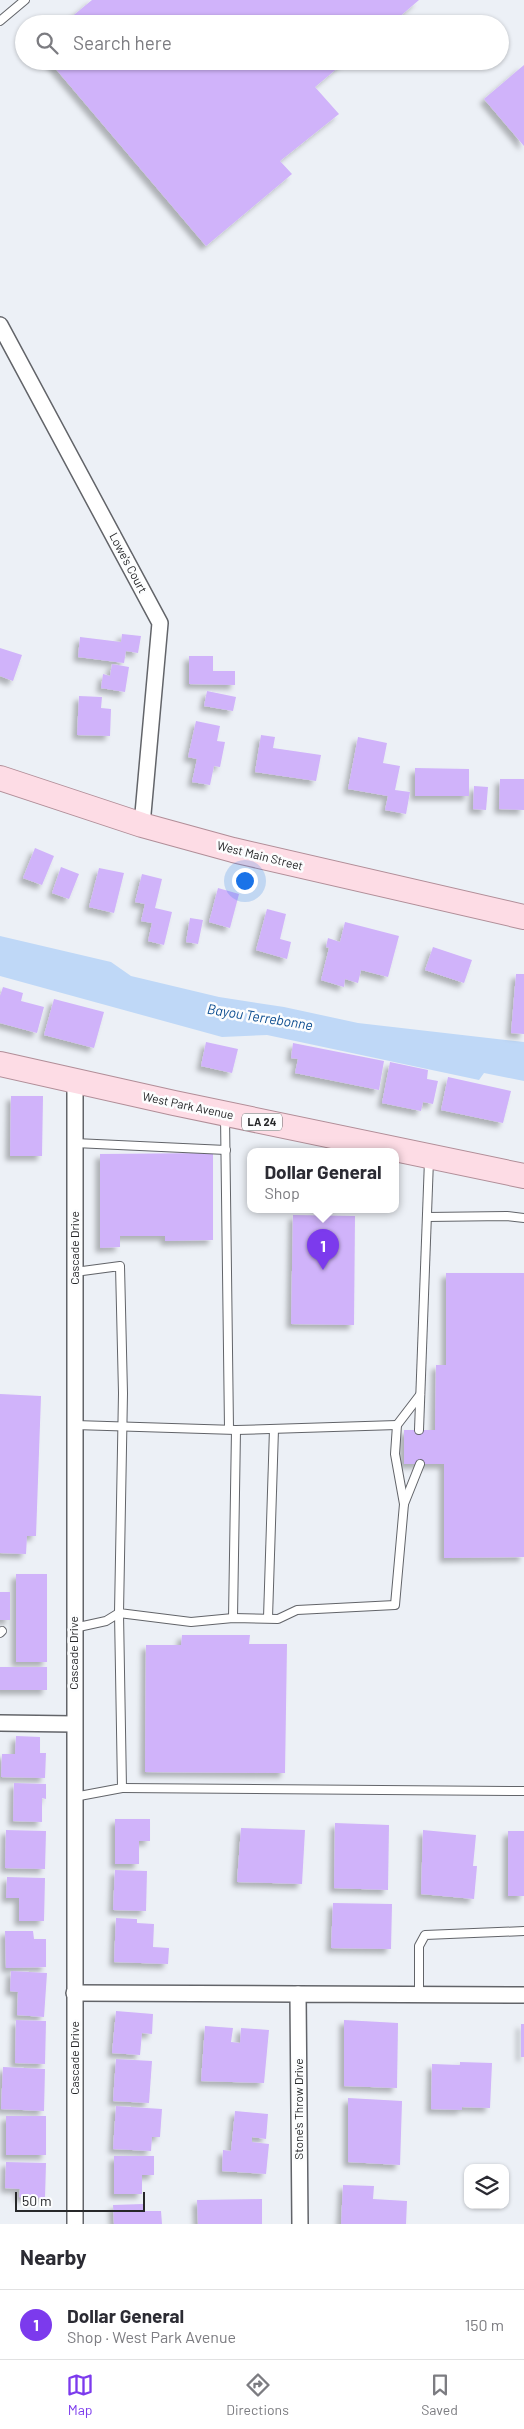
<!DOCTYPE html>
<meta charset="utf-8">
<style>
:root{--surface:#fff;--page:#f2f2f3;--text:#2b2b33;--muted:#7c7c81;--line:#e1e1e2;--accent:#7c3aed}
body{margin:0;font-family:Barlow,sans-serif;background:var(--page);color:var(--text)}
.controls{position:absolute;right:15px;bottom:15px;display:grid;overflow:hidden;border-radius:10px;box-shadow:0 1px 4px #0004}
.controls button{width:45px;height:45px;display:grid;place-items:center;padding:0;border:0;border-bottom:1px solid var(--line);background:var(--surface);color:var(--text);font:25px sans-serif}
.scale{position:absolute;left:15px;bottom:12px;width:130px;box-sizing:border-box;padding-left:5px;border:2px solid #262729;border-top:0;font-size:14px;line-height:18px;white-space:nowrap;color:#262729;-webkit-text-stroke:4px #fcfdfe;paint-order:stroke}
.you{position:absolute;left:244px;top:880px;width:18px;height:18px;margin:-12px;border:4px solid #fff;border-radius:50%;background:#1a73e8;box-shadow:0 0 0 8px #1a73e833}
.badge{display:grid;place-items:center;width:32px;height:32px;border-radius:50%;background:var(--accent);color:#fff;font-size:16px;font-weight:700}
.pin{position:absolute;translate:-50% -41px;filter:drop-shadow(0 1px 2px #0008)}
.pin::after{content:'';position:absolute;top:26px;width:18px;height:15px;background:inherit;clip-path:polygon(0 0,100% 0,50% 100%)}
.popup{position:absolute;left:247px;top:1148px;width:152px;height:65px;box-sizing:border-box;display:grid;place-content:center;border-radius:10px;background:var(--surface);filter:drop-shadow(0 1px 4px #0005);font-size:16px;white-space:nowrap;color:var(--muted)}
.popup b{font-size:19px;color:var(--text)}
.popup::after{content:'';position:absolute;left:50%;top:100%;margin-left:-10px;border:10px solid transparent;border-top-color:var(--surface)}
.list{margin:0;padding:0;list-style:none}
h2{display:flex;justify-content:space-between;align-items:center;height:65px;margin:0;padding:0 20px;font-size:21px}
h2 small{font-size:16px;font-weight:400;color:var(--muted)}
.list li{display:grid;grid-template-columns:32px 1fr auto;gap:15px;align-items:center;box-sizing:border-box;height:70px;padding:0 20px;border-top:1px solid var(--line)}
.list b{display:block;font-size:19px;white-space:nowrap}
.list p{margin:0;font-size:16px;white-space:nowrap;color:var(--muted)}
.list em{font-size:16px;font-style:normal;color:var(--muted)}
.icon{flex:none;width:28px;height:28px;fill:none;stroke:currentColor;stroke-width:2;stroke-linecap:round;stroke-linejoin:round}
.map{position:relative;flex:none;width:524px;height:2224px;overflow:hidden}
.search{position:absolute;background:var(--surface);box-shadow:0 1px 4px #0004;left:15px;right:15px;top:15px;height:55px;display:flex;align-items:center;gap:12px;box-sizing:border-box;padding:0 18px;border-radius:28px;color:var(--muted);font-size:19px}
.sheet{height:135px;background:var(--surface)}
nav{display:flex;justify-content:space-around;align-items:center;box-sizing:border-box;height:70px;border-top:1px solid var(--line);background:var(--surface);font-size:14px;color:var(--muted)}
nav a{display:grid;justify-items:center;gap:2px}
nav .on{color:var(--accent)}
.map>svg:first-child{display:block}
.water{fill:#bfd8f7}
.building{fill:#d0b3fa;filter:url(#shadow)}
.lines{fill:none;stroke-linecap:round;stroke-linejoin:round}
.service-casing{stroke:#626469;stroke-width:10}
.minor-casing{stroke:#626469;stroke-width:18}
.primary-casing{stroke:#b18e98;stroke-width:26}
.service{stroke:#fff;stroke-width:8}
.minor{stroke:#fff;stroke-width:15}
.primary{stroke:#fddce5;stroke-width:24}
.labels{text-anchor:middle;stroke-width:5;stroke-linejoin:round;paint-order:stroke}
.shield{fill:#fcfdfe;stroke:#666769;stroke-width:1}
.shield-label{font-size:11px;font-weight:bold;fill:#262729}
.street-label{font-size:12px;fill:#262729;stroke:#fcfdfe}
.water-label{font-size:14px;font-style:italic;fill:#0c4d90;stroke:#fcfdfe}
</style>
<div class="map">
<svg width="524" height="2224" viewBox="0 0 524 2224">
<defs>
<filter id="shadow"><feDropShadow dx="-4.5" dy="4.5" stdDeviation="2.5" flood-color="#0004"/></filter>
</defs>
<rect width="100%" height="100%" fill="#ecf0f6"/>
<path class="water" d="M0 936 111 962 131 976 219 997 284 1007 358 1023 524 1042V1081L484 1073 479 1080 267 1035 222 1037 0 976Z"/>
<g class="building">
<path d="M92 0H419L391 24H63Z"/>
<path d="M49 61H346L315 87 339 114 280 161 292 174 206 246Z"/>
<path d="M524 65V146L484 99Z"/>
<path d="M122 634 141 636 138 653 126 651 124 663 78 657 80 637 121 642Z"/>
<path d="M0 648 22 655 13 681 0 676Z"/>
<path d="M189 656H213V671H235V685L189 684Z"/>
<path d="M112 664 129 667 125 692 101 688 103 674 110 676Z"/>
<path d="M207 691 236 697 233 711 204 706Z"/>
<path d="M79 696 102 697 101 708 111 709 110 736 77 735Z"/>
<path d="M196 721 220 726 217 741 225 742 220 767 214 766 210 785 192 782 197 759 188 757Z"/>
<path d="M261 735 275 737 273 748 321 755 316 781 255 772Z"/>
<path d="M358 737 387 743 383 763 400 766 395 790 410 792 406 814 385 810 388 796 348 789Z"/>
<path d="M415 768 469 769V796H415Z"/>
<path d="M500 779H524V810L499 809Z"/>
<path d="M474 786 488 787 486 810 473 809Z"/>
<path d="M35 848 54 856 42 885 23 878Z"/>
<path d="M61 867 79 874 69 899 52 893Z"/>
<path d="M99 868 124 873 114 913 89 907Z"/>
<path d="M142 874 162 879 155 908 172 912 164 945 148 941 152 923 141 921 145 904 135 902Z"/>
<path d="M218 888 239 894 230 928 209 922Z"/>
<path d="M267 909 286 914 280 939 291 942 287 959 256 950Z"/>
<path d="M190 918 203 920 198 944 186 942Z"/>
<path d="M345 922 399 936 388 977 361 970 358 983 345 979 344 987 321 980 329 948 326 947 328 938 340 942Z"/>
<path d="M433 947 472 960 464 983 425 970Z"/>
<path d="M516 974H524V1034L511 1033Z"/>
<path d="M3 987 23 993 21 1001 44 1007 37 1033 0 1023V996Z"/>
<path d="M54 999 104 1012 94 1048 44 1035Z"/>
<path d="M206 1042 238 1049 232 1073 201 1066Z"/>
<path d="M293 1043 384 1061 379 1090 295 1073 298 1059 291 1058Z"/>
<path d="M390 1062 428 1070 427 1079 438 1081 433 1104 423 1102 421 1111 382 1103Z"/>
<path d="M448 1077 511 1091 503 1123 441 1110Z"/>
<path d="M11 1096H43L42 1156H10Z"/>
<path d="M213 1153V1240L165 1241V1236H120V1247L100 1248V1154Z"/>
<path d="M293 1215 355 1216 354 1325 291 1324Z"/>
<path d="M446 1273H524V1557L444 1558V1464H404V1430H435L436 1365H446Z"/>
<path d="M0 1394 41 1396 36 1536H27L26 1554 0 1553Z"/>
<rect x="16" y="1574" width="31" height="88"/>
<rect x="0" y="1592" width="10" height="28"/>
<path d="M182 1635H250L249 1644H287L285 1773 145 1772 146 1645H181Z"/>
<rect x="0" y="1667" width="47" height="23"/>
<path d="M16 1736 40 1737V1753H46L45 1778 1 1777 2 1754H15Z"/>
<path d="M14 1783 46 1784V1799L42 1798V1822L13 1821Z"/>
<path d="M115 1819H150V1841H139V1864H115Z"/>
<path d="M335 1823 389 1825 388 1890 334 1888Z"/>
<path d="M241 1828 305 1830 302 1884 237 1882Z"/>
<path d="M6 1830 46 1831 45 1869 5 1868Z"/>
<path d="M423 1830 476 1835 473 1866H477L474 1899 421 1894Z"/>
<rect x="508" y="1831" width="16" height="65"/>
<path d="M115 1870 147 1871 146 1911 113 1910Z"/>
<path d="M7 1877 45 1878 44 1921H19V1898H6Z"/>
<path d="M333 1903 392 1904 391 1949 331 1948Z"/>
<path d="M116 1918 137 1919V1923L154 1924 153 1947 169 1948 168 1964 114 1962Z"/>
<path d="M5 1931H33L34 1939H46V1967L6 1968Z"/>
<path d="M11 1971 47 1973 44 2017 17 2015 18 1992 10 1991Z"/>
<path d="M116 2011 153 2014 152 2034 142 2033 140 2055 112 2053Z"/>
<path d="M16 2020 46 2021 45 2064 15 2063Z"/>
<path d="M344 2020 398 2023 397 2088 344 2086Z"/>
<rect x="521" y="2024" width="3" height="33"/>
<path d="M205 2026 233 2028 231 2042 240 2043 241 2028 269 2030 264 2083 201 2081Z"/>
<path d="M116 2059 152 2061 149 2103 113 2101Z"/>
<path d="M460 2062 492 2063 490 2108 462 2107V2110L431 2109 432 2064 460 2065Z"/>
<path d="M3 2067 45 2069 44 2111 1 2109Z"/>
<path d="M348 2098 402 2101 400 2165 348 2162Z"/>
<path d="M116 2106 162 2109 160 2137H152L151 2151 113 2149Z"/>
<path d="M235 2111 268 2114 266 2139 252 2137V2142L269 2144 266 2174 222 2171 223 2150 231 2151Z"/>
<rect x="6" y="2116" width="40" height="39"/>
<path d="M114 2156H154V2175H142V2194H114Z"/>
<path d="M6 2162 46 2163 45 2198 19 2197 20 2189 5 2188Z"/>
<path d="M343 2185 374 2186 373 2199 407 2201 406 2224H341Z"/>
<path d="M262 2199V2224H198L197 2200Z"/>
<path d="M143 2204V2211H161L162 2224H114L113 2205Z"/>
</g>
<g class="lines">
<g class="service-casing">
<g id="service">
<path d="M0 21 25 0"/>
<path d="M225 1116 229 1428"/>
<path d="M75 1143 226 1150"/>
<path d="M427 1217 507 1216 524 1218"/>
<path d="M75 1272 120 1266 123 1393 119 1613 191 1622 233 1618 278 1619 297 1610 395 1605 404 1504 420 1464"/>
<path d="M75 1425 236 1430 397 1425"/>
<path d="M419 1430 429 1160"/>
<path d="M404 1504 395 1454 397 1425 420 1395"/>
<path d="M233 1618 236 1430"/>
<path d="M268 1618 274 1429"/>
<path d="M74 1628 106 1621 119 1613"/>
<path d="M0 1633 2 1631"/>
<path d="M122 1788 524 1791"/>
<path d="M74 1797 122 1788 119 1613"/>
<path d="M419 1995V1946L425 1935 524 1931"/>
</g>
</g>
<g class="minor-casing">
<g id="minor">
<path d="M0 325 160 623 142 825"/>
<path d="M75 1082V2224"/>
<path d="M0 1723 74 1724"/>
<path d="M74 1993 298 1994"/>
<path d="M300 2224 298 1994 524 1995"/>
</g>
</g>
<g class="primary-casing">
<g id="primary">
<path d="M0 778 142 825 233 850 524 917"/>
<path d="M0 1064 174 1103 524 1176"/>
</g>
</g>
<use href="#service" class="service"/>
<use href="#minor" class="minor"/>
<use href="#primary" class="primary"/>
</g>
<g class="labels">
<rect class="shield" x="242" y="1113.5" width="40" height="17" rx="4"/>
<g class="shield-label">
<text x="262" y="1126">LA 24</text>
</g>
<g class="street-label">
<text transform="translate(128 563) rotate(62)" y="4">Lowe's Court</text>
<text transform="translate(260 856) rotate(14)" y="4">West Main Street</text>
<text transform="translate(188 1106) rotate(12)" y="4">West Park Avenue</text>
<text transform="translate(75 1248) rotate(-90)" y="4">Cascade Drive</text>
<text transform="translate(74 1653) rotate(-90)" y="4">Cascade Drive</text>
<text transform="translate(75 2058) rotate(-90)" y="4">Cascade Drive</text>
<text transform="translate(299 2109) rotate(-90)" y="4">Stone's Throw Drive</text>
</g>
<g class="water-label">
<text transform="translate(260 1017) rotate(9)" y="5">Bayou Terrebonne</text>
</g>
</g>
</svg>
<div class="controls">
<button><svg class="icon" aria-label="layers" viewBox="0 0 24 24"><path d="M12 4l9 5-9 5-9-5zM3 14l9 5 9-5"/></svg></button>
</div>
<div class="scale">50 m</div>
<div class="you"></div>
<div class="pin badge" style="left:323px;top:1270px">1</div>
<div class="popup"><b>Dollar General</b>Shop</div>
<div class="search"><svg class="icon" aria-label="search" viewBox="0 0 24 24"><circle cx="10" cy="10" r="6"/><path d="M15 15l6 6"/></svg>Search here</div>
</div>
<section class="sheet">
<h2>Nearby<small></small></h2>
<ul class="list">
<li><span class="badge">1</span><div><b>Dollar General</b><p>Shop · West Park Avenue</p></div><em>150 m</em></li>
</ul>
</section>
<nav>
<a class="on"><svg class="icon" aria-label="map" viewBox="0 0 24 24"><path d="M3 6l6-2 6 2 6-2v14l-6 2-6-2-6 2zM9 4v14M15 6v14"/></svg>Map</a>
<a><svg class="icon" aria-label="directions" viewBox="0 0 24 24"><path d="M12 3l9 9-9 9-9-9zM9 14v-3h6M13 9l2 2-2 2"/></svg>Directions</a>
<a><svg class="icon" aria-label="saved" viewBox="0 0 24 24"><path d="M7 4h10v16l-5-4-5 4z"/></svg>Saved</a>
</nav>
